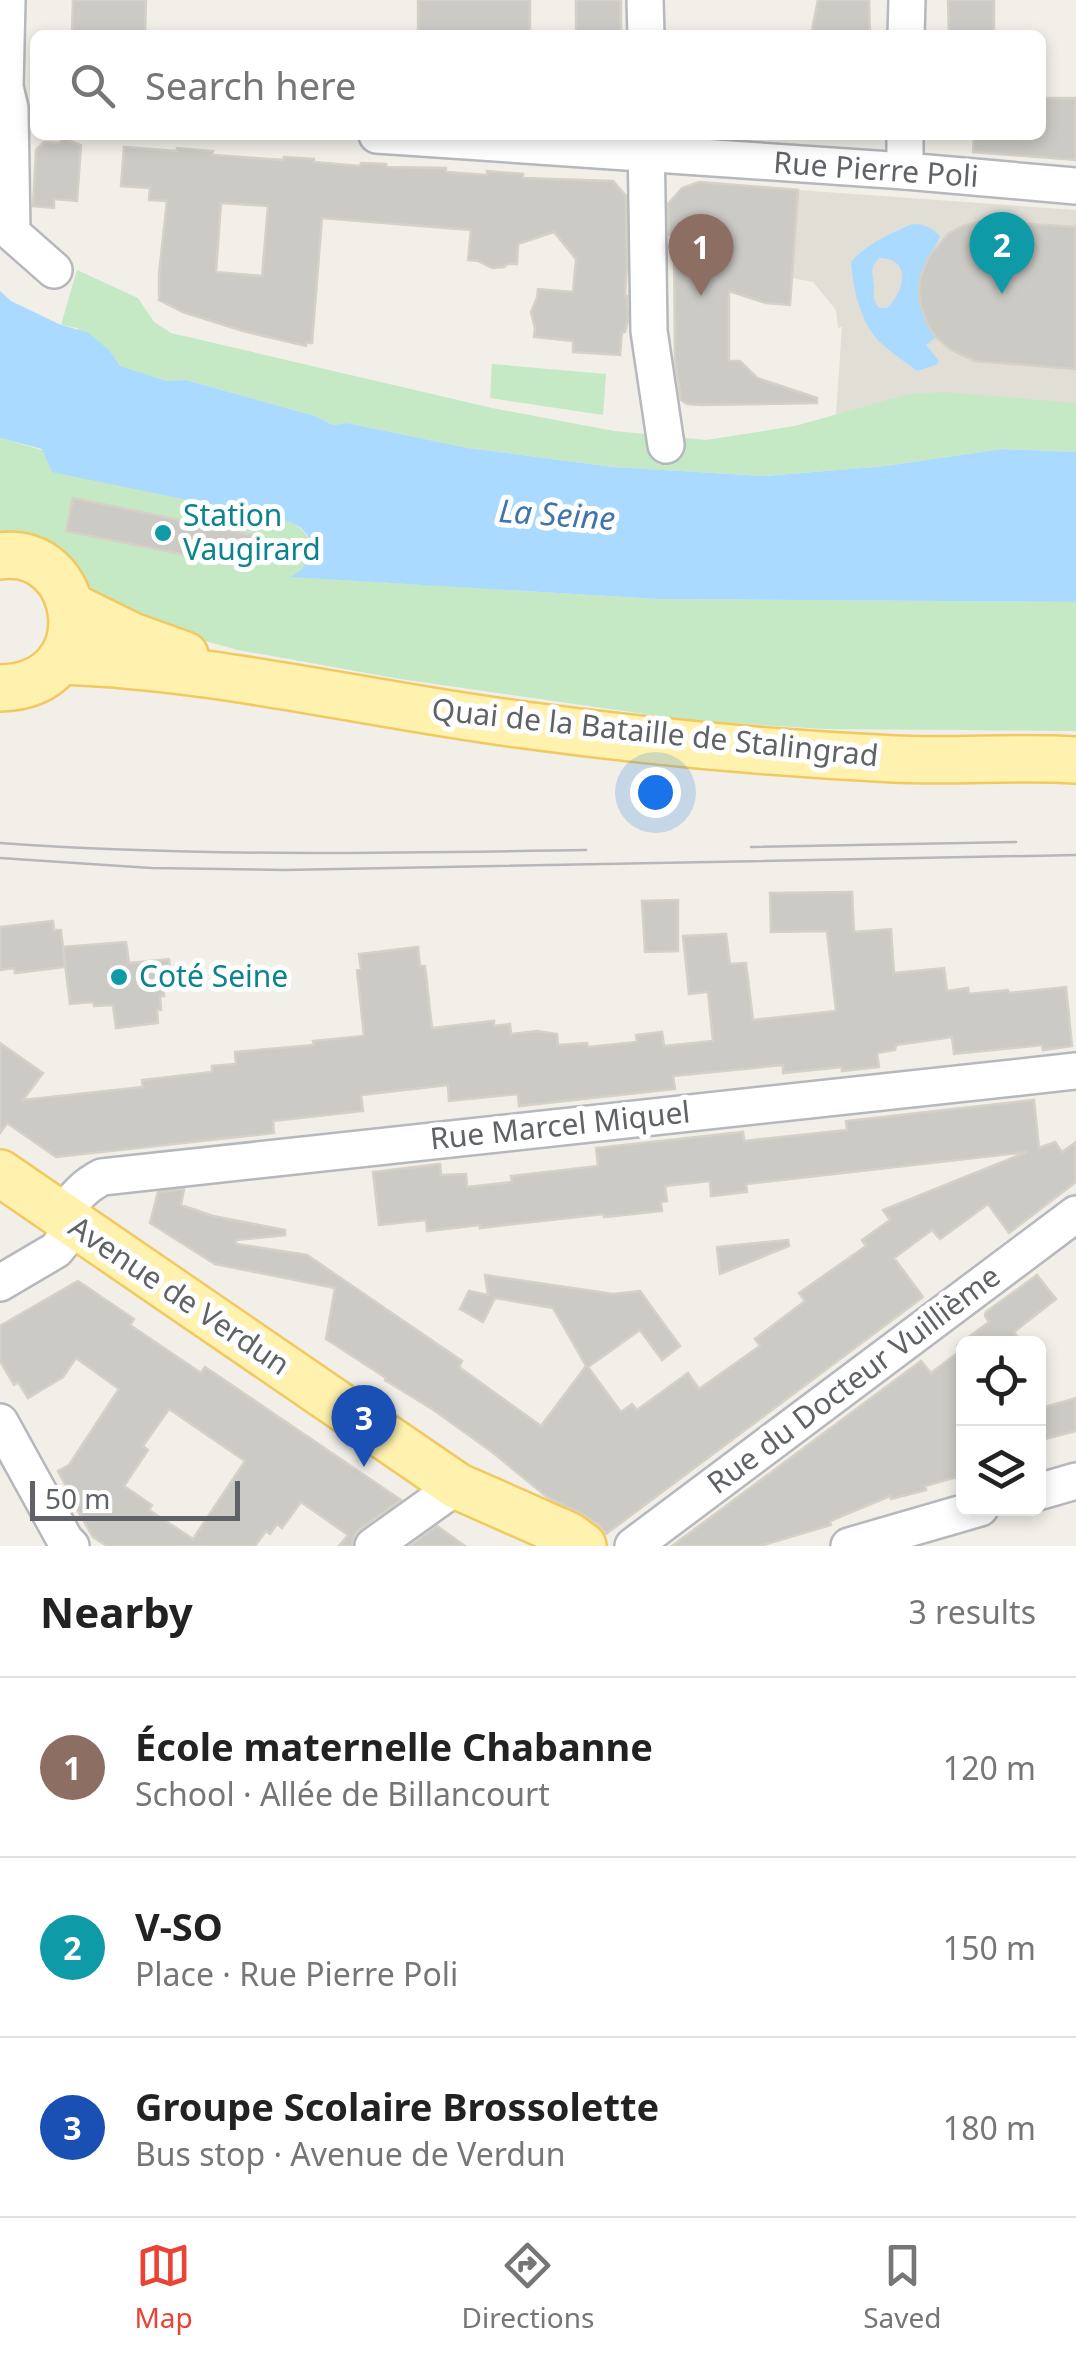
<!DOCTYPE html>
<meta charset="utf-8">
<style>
:root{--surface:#fff;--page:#f2f2f2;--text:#222;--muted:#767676;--line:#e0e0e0;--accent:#ea4335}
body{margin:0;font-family:"Noto Sans",sans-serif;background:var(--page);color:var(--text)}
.controls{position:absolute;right:30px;bottom:30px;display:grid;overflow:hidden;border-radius:15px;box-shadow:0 5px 15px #0003}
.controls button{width:90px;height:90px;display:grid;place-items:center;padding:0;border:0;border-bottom:2px solid var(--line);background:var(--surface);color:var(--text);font:50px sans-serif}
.scale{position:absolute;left:30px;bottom:25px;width:210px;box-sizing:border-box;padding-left:10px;border:5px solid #5f6368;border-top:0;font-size:28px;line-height:35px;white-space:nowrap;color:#5f6368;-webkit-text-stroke:8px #fff;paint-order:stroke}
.you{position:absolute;left:655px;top:792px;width:35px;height:35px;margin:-25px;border:8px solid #fff;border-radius:50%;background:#1a73e8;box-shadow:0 0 0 15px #1a73e833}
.badge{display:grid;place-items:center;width:65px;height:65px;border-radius:50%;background:var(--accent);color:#fff;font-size:32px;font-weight:700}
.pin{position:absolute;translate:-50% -82px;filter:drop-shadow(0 2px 5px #0008)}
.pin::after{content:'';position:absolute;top:52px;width:35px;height:30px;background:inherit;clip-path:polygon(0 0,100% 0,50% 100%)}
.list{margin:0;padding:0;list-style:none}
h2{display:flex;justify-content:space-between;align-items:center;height:130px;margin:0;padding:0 40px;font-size:42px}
h2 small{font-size:32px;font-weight:400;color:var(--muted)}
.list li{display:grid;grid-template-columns:65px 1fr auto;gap:30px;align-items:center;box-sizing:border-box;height:180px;padding:0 40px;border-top:2px solid var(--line)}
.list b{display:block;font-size:38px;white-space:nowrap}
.list p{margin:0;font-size:32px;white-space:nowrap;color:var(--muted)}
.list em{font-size:32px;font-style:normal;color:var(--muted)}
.icon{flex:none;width:55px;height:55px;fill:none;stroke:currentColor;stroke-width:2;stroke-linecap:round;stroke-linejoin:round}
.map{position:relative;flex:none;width:1076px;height:1546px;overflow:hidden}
.search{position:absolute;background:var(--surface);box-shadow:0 5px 15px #0003;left:30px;right:30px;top:30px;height:110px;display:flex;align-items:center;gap:25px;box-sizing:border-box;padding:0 35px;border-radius:15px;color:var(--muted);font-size:38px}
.sheet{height:670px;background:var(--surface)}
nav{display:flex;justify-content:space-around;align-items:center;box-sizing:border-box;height:140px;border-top:2px solid var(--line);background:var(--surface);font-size:28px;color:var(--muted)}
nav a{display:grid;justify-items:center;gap:5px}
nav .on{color:var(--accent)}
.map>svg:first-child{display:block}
.education{fill:#e1ded6}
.green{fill:#c5e8c5}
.water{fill:#aadaff;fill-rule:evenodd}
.building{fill:#cccac5;stroke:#d6d1c6;stroke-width:2.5;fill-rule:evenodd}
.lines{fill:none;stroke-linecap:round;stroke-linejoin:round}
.minor-casing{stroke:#b5b8bc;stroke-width:40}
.major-casing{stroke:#f2c960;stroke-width:50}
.minor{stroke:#fff;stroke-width:35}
.major{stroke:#fff2af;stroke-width:45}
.tram{stroke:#b6b7b8;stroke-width:2.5}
.culture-dot{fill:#0f9aa8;stroke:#fff;stroke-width:4}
.labels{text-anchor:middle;stroke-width:10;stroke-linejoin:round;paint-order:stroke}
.street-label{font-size:30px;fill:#5f6368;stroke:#fff}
.culture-label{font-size:30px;fill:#0d838f;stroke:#fff;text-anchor:start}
.water-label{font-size:32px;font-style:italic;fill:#4174aa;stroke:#fff}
</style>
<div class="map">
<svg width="1076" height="1546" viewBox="0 0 1076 1546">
<rect width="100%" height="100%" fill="#f1efe8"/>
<path class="education" d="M798 190 1076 210V409L835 428 842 327 838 328 836 310 813 282 792 278Z"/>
<g class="green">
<path d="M77 270 138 298 154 322 171 333 492 408 614 431 706 440 795 426 909 394 946 392 1076 403V452L1002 449 886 466 765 476 613 467 468 448 347 423 333 425 315 416 186 380 166 381 127 370 119 366 77 328 61 325Z"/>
<path d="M492 364 606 374 603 415 490 398Z"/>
<path d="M0 438 285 520C290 523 296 524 300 528 320 545 308 566 293 577L658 599 1076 602V731L824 729 687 720 400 679 238 650 183 635 129 615 79 583 42 547 0 533Z"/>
</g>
<g class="water">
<path d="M912 224C925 224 931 227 940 236 937 247 928 255 924 266 914 291 921 316 936 337L926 345 939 361 936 365 917 371C905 361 889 352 878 340 860 321 853 288 851 262 867 243 890 234 912 224ZM879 258C912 258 905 291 887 308H879C872 299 874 297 874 287 873 274 869 269 879 258Z"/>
<path d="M0 291 11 301 61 325 87 332 108 349 120 366 166 381 186 380 315 416 333 425 347 423 468 448 613 467 765 476 886 466 1002 449 1076 452V602L658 599 290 577C310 567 320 545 301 528 296 524 290 523 285 520L52 472 42 449 0 438Z"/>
</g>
<g class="building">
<path d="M73 0H146L145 35H72Z"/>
<rect x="418" y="0" width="112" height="35"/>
<rect x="576" y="0" width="45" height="35"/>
<path d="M818 0H869L870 35H811Z"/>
<path d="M948 0H994V35H949Z"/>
<path d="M1041 98H1076V160L973 152 974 135H1041Z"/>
<path d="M64 139 81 145 77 201 54 199V208L33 206 36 150 44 142 59 143Z"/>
<path d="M124 147 177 151V148L213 151 212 155 284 160V157L314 159V162L360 166 361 163 386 164 387 167 446 168V172L487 175V171L523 174V178L613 181 626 196 627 266 625 296H627L628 320 625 332H622L620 355 573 352V341L534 337 535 328 531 312 537 298 538 289 573 292 576 259 554 232 518 244 517 264H508L504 267 492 268 478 261 468 260 471 230 322 218 312 343H306V346L243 331 183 312 159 300V274L167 201 149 200 150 188 121 186ZM221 203 268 206 262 276 216 272Z"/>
<path d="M699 182 798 190 790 305 766 303 729 291V361H740L757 378 817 398V403L701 405 687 404 681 400 675 360 674 236 669 235 668 204 682 188Z"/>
<path d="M981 221 1076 227V369L975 361 951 350 936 337 928 326 920 303 919 290 920 278 928 258 948 234 963 226Z"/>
<path d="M73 498 252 535 246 567 66 531Z"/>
<path d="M852 892 854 932 891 929 894 973 944 968 947 991 968 988 969 994 1008 990 1009 993 1066 987 1072 1046 1043 1050 1042 1045 954 1054 952 1037 896 1045 895 1050 877 1053 879 1067 842 1071V1067L783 1073V1065L673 1076 675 1089 519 1106 518 1094 449 1101 448 1085 361 1095 363 1111 273 1121 274 1133 56 1157 7 1123 0 1133V1043L43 1073 23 1100 143 1087 142 1080 212 1072V1066L236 1064 235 1052 314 1045 313 1041 364 1036 357 970 361 969 359 954 418 947 420 966H425L432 1028 494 1021V1026L510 1024 511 1034 537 1031 557 1034 558 1045 587 1043 588 1047 637 1042 636 1035 662 1032 664 1046 713 1041 708 992 689 994 683 936 726 934 730 964 746 963 753 1020 836 1011 827 931 771 932 770 893Z"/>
<path d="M678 900V951L645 952 642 901Z"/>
<path d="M53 921 54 930H61L65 967 15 973 14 968 0 970V927Z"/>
<path d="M126 942 129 963 169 959 172 984 163 986 164 996H160L161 1010H157L158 1023 116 1028 113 1005 94 1006 93 1002 70 1004 63 947Z"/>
<path d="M1034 1100 1039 1148 1055 1142 1062 1152 1076 1142V1182L1009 1233 988 1204 940 1239 932 1230 894 1258 923 1297 606 1534 599 1525 583 1514 547 1497 492 1452 435 1411 385 1380 386 1378 326 1339 335 1288 215 1264 150 1223 158 1192 184 1189 181 1205 213 1216 285 1230V1235L236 1240V1244L307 1255 462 1361 459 1367 541 1426 586 1366 553 1308 495 1298 483 1322 460 1309 469 1291 488 1295 485 1275 613 1294 640 1291 680 1346 662 1360 640 1330 588 1367 621 1412 632 1404 637 1410 688 1373 699 1389 760 1346 755 1339 805 1301 799 1293 866 1246 862 1240 890 1220 883 1210 1027 1152 746 1184 747 1192 711 1196 710 1181 665 1186 667 1201 661 1202 662 1211 604 1217V1214L480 1228V1225L427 1231 426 1220 379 1225 373 1172 440 1164 441 1175 466 1174 467 1187 512 1182 511 1176 598 1166 596 1148 743 1132 744 1141 847 1130 846 1121Z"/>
<path d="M788 1240 789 1246 720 1274 717 1247Z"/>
<path d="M1037 1275 1056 1299 1014 1332 1023 1344H959L989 1322 985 1316 986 1312Z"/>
<path d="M78 1281 134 1319 130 1325 201 1373 205 1367 401 1500 360 1529 354 1536 352 1546H339L348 1535 301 1502 282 1528 277 1524 270 1534 266 1531 255 1546H107L93 1537 67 1492 68 1490 58 1471 69 1465 119 1389 76 1358 63 1377 28 1398 18 1382 14 1385 0 1361V1326ZM169 1409 245 1461 193 1539 149 1510 152 1505 124 1486 148 1450 143 1446Z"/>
<path d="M964 1348V1475L925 1486 926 1490 891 1499 890 1496 830 1521 831 1525 760 1546H672L921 1361 931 1373Z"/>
<path d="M1076 1398V1431L1038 1441V1409Z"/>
<path d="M437 1526 465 1546H410Z"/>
</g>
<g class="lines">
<g class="minor-casing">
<g id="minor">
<path d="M7 0 5 87 10 108 12 233 54 270"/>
<path d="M645 0 646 35"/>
<path d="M906 35 907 0"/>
<path d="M377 135 905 171 1076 186"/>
<path d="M646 135 649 331 666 445"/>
<path d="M905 171V135"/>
<path d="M62 1216C73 1199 84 1186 102 1177L1076 1071"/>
<path d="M0 1283 56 1250 76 1225"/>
<path d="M0 1422 65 1540 71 1546"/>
<path d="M1038 1492 1076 1481"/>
<path d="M373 1546 457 1486"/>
<path d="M633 1546 1076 1214"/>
<path d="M849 1546 980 1508"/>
</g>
</g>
<g class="major-casing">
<g id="major">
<path d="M0 556C85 544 106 686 0 688"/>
<path d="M71 606 132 636 185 655"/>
<path d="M60 661C214 666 365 704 517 724 642 741 769 753 894 759 955 762 1016 756 1076 760"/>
<path d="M0 1173 457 1486 568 1535 583 1546"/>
</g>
</g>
<use href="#minor" class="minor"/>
<use href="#major" class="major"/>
<g class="tram">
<path d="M0 843C195 857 390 853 586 850"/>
<path d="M751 847 1016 842"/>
<path d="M0 858 151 868 285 870 1076 855"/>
</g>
</g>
<g class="culture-dot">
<circle cx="163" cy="533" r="10"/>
<circle cx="119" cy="977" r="10"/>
</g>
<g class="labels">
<g class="street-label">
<text transform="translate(876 170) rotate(4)" y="10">Rue Pierre Poli</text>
<text transform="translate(655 733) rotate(6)" y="10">Quai de la Bataille de Stalingrad</text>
<text transform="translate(560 1126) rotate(-6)" y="10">Rue Marcel Miquel</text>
<text transform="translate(179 1296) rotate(34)" y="10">Avenue de Verdun</text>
<text transform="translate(854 1380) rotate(-37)" y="10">Rue du Docteur Vuillième</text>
</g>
<g class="culture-label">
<text x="183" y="526">Station<tspan x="183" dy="34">Vaugirard</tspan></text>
<text x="139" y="987">Coté Seine</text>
</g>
<g class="water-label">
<text transform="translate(557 515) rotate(4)" y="11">La Seine</text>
</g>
</g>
</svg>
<div class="controls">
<button><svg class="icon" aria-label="locate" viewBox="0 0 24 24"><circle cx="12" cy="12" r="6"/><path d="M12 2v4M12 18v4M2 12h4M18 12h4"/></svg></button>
<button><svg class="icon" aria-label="layers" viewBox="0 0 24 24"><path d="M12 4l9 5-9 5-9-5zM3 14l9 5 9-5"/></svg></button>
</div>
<div class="scale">50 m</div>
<div class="you"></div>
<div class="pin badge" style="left:701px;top:296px;background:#8d6e63">1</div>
<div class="pin badge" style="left:1002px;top:294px;background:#0f9aa8">2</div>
<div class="pin badge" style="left:364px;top:1467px;background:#1a4fb4">3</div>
<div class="search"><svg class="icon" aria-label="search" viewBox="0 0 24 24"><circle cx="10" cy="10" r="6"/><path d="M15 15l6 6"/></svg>Search here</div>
</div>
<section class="sheet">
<h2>Nearby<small>3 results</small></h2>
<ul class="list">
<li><span class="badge" style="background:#8d6e63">1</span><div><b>École maternelle Chabanne</b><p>School · Allée de Billancourt</p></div><em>120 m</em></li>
<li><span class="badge" style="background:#0f9aa8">2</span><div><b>V-SO</b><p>Place · Rue Pierre Poli</p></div><em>150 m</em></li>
<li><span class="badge" style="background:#1a4fb4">3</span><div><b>Groupe Scolaire Brossolette</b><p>Bus stop · Avenue de Verdun</p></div><em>180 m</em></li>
</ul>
</section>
<nav>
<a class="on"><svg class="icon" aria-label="map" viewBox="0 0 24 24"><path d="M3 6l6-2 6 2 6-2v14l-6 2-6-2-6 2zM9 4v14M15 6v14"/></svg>Map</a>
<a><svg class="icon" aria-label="directions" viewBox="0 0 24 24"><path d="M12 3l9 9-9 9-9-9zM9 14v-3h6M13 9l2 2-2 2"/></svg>Directions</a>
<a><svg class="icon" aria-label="saved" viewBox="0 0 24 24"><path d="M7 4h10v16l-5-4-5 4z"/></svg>Saved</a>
</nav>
